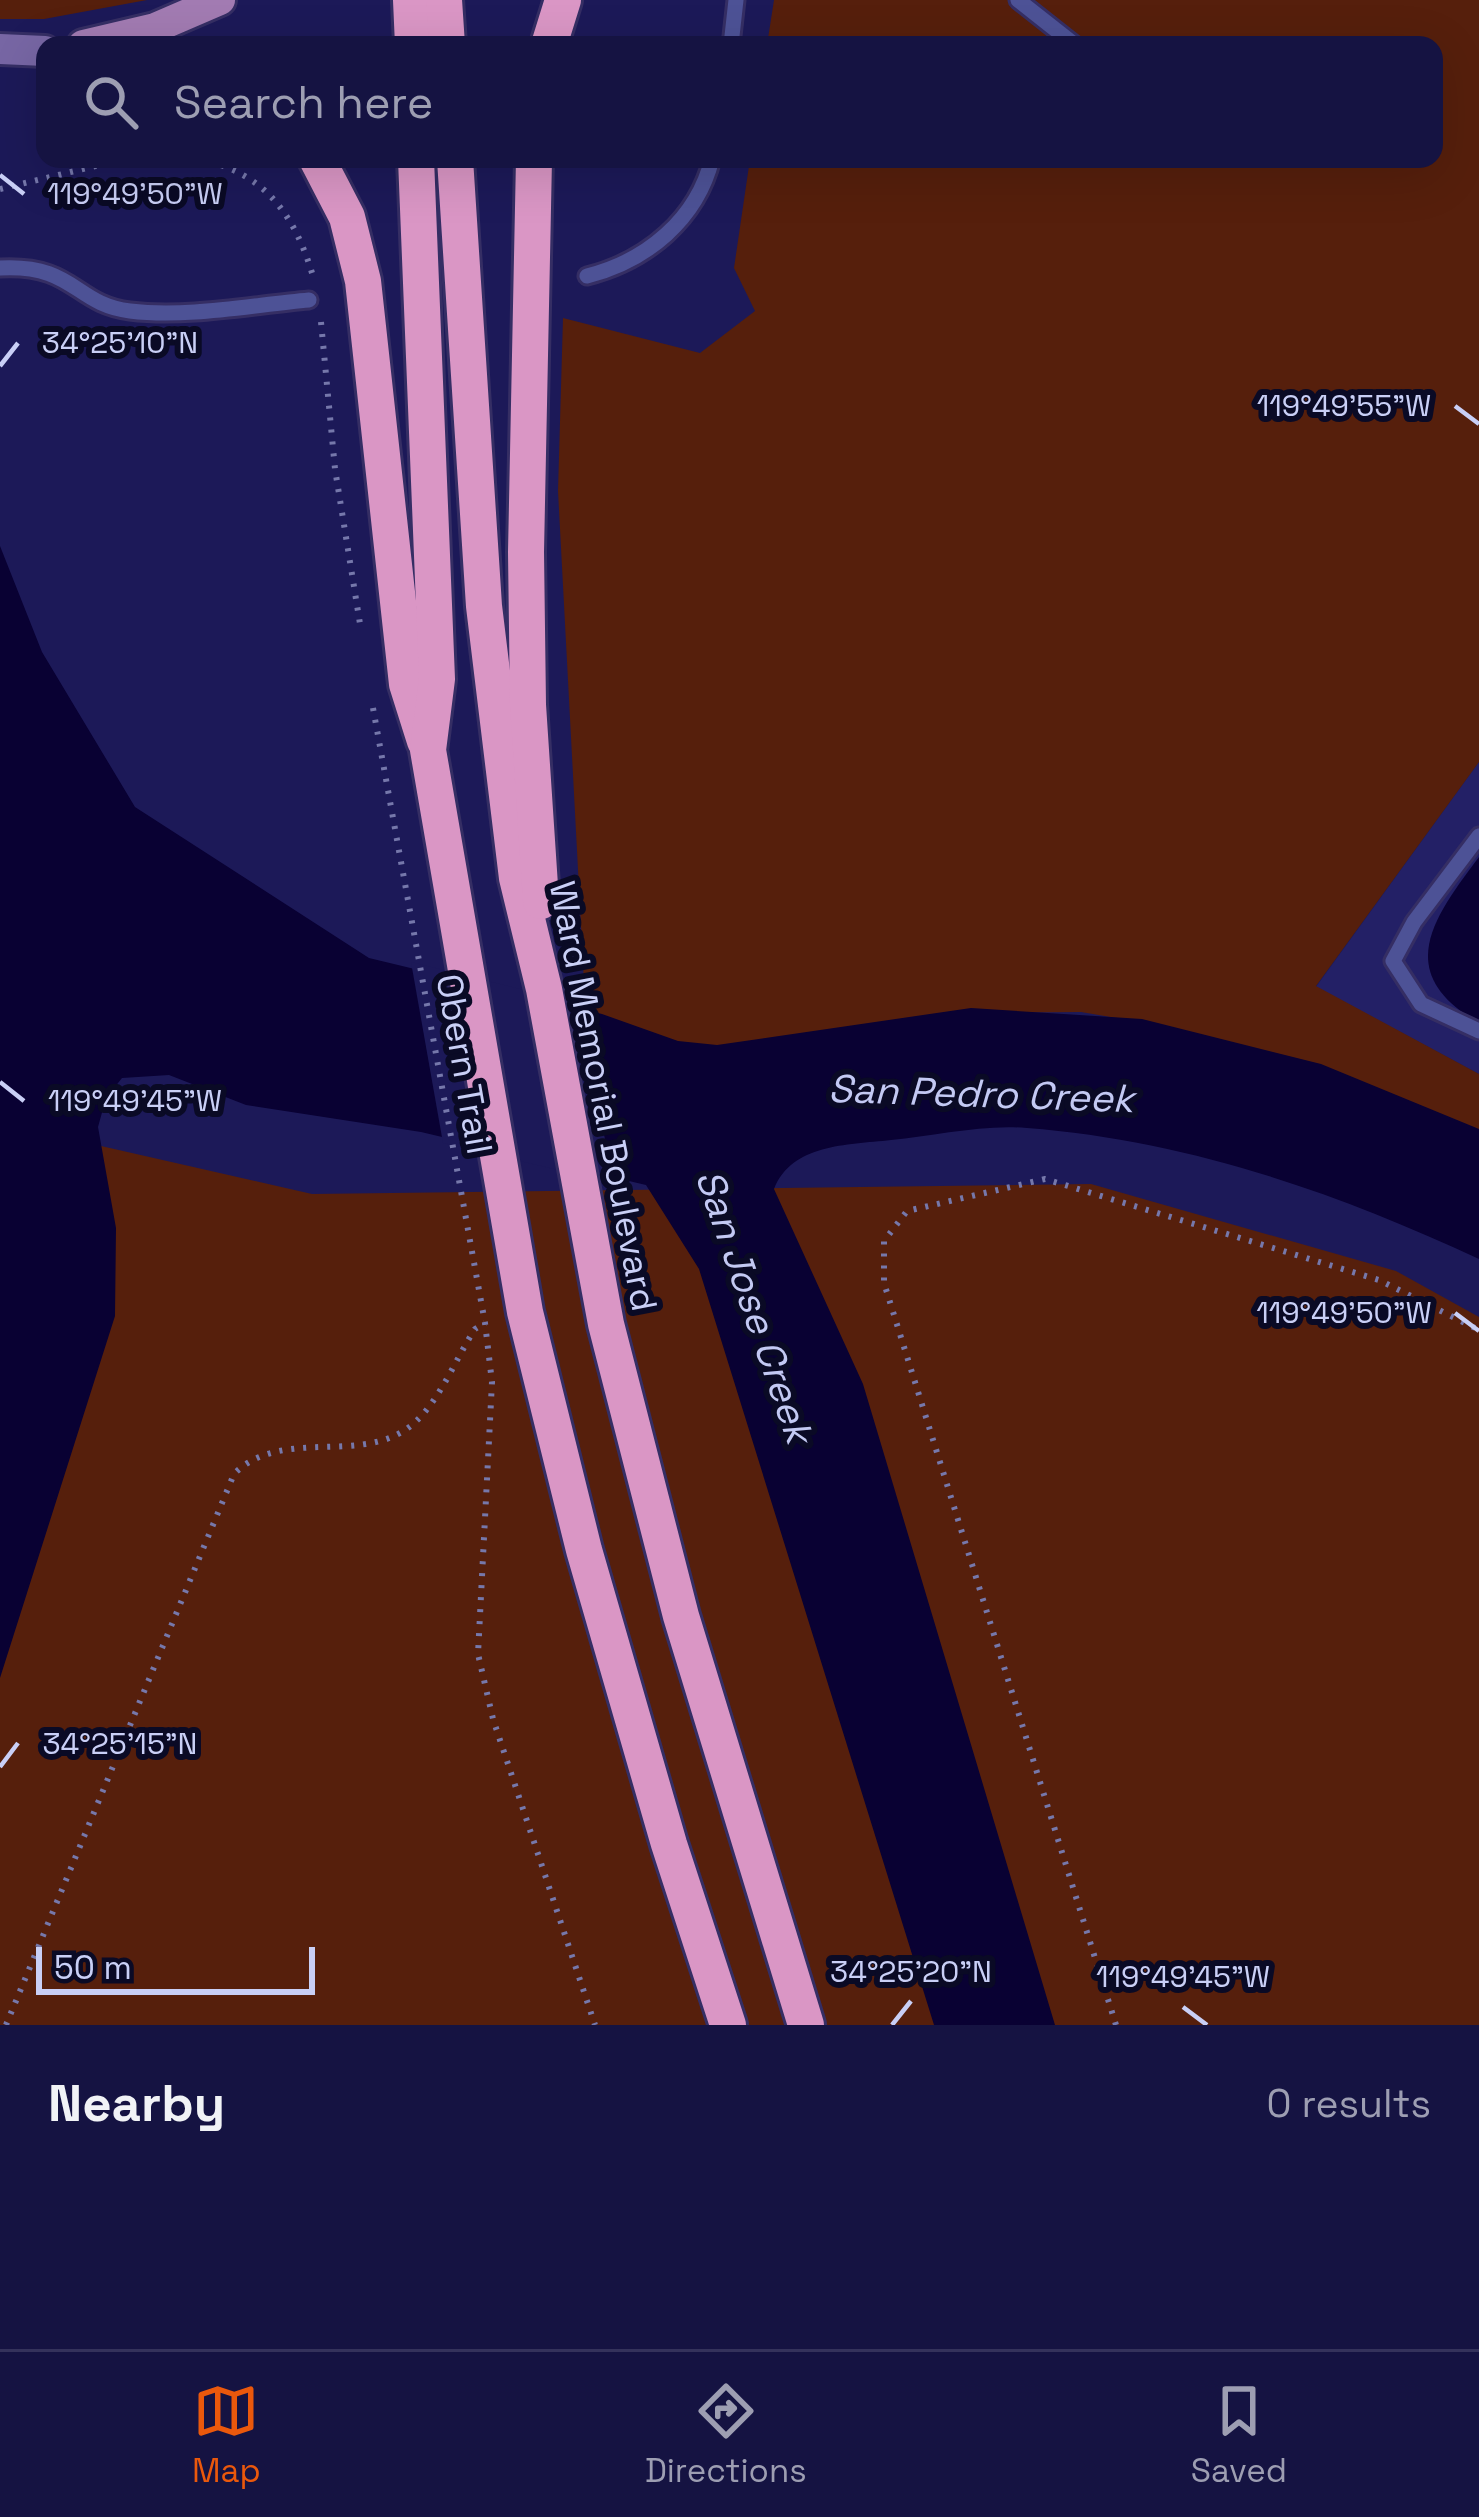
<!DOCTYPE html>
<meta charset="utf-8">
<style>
:root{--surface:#151342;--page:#1e1c49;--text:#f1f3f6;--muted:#9d9eb2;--line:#34325b;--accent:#ea580c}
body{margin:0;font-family:"Space Grotesk",sans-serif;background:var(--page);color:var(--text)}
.scale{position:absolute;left:36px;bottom:30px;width:279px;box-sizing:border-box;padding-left:12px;border:6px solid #c9cff6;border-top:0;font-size:33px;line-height:42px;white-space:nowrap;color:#c9cff6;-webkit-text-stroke:9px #0a0a25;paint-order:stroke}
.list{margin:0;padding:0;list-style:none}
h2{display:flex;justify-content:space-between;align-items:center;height:156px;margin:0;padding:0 48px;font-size:51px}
h2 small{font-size:39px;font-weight:400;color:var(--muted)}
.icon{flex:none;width:66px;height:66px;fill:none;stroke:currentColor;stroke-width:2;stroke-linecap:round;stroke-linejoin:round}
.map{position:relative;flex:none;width:1479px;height:2025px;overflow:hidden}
.search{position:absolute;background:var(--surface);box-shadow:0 12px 48px #0002;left:36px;right:36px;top:36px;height:132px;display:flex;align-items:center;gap:30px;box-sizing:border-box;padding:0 42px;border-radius:24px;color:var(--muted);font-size:45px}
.sheet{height:324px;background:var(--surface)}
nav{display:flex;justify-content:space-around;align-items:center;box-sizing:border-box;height:168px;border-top:3px solid var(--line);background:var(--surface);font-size:33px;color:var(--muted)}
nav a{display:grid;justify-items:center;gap:6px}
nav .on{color:var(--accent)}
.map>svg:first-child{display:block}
.built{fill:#232066}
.green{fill:#561f0c}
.water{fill:#090133}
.pier{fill:#1c1958}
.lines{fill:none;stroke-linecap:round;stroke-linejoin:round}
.lane-casing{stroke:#352e64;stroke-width:21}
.secondary-casing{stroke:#352e64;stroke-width:36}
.primary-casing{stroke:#352e64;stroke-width:36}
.highway-casing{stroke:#352e64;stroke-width:42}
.path{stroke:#7678ab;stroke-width:6;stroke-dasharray:3 9;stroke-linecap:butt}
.lane{stroke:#4d5296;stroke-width:15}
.secondary{stroke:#7766a4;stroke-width:30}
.primary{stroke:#a27bb2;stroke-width:30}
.highway{stroke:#da96c5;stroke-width:36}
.ticks{fill:none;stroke:#c9cff6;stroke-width:4.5}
.labels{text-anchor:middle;stroke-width:12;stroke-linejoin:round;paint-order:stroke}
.street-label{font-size:36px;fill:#c9cff6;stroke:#0a0a25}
.water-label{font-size:39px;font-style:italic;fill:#c3c9f3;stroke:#0a0a25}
.ticks-label{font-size:30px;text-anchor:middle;fill:#c9cff6;stroke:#0a0a25;stroke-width:12;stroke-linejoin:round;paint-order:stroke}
</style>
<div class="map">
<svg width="1479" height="2025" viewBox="0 0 1479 2025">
<rect width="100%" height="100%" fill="#1c1958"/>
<path class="built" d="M1479 762V1074L1316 987Z"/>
<g class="green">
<path d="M0 0H147L44 19H0Z"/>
<path d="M774 0H1479V762L1316 986 1479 1074V1130L1341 1075 1152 1024 1081 1012 963 1013 736 1059 591 1022 585 1002 558 491 563 318 700 353 755 311 734 268 750 159H1434V45H767Z"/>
<path d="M0 1123 312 1194 1091 1184 1396 1271 1479 1317V2025H0Z"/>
</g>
<g class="water">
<path d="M0 546 42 652 135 807 369 958 602 1014 678 1041 717 1045 971 1008 1142 1019 1321 1064 1479 1129V1259C1336 1192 1185 1140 1027 1128 983 1124 934 1136 891 1140 846 1145 792 1144 774 1189L863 1384 1055 2025H934L699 1269 646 1185 421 1132 246 1105 169 1075 122 1078 106 1098 98 1127 116 1228 115 1316 0 1678Z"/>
<path d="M1479 857V1023C1392 973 1433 918 1479 857Z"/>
</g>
<path class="pier" d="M411 962 577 1003 614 1183 443 1143Z"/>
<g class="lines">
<g class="lane-casing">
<g id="lane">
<path d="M1018 0 1075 45"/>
<path d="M731 45 736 0"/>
<path d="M0 268C75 264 74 304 130 311 187 318 252 305 309 300"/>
<path d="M587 276C647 261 697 219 712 159"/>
<path d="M1479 836 1414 922 1393 961 1421 1004 1479 1031"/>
</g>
</g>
<g class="secondary-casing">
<path id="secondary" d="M0 49 45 51"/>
</g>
<g class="primary-casing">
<path id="primary" d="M83 45 155 28 220 0"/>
</g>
<g class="highway-casing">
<g id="highway">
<path d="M411 0 413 45"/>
<path d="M444 0 447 45"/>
<path d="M549 45 563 0"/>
<path d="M317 159 347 217 363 281 407 684 425 741"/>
<path d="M416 159 437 679 428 750 525 1312 584 1550 669 1844 728 2025"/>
<path d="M455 159 484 606 517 878 544 989 606 1324 681 1616 806 2025"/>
<path d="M534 159 526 552 528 705 541 901"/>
</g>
</g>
<g class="path">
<path d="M198 159C264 172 294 214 312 273"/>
<path d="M0 189 125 159"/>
<path d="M321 322 335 469 361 630"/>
<path d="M373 708 485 1323 492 1382 478 1654 493 1719 595 2025"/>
<path d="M6 2025 234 1474C280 1428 355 1463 405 1430 437 1409 454 1361 475 1329L485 1323"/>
<path d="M1116 2025 884 1283V1241L907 1211 1045 1179 1379 1280 1479 1330"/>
</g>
<use href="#lane" class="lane"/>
<use href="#secondary" class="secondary"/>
<use href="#primary" class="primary"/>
<use href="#highway" class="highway"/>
</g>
<path class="ticks" d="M0 175 24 194M0 366 18 343M1455 406 1479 424M0 1082 24 1101M1455 1313 1479 1331M0 1767 18 1743M1183 2007 1207 2025M892 2025 911 2001"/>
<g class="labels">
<g class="street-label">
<text transform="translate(465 1064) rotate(80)" y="13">Obern Trail</text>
<text transform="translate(604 1096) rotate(79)" y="13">Ward Memorial Boulevard</text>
</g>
<g class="water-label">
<text transform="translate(981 1093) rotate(2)" y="14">San Pedro Creek</text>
<text transform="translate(755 1306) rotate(71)" y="14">San Jose Creek</text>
</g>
</g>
<g class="ticks-label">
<text x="135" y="204">119°49'50"W</text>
<text x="120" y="353">34°25'10"N</text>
<text x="1344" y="416">119°49'55"W</text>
<text x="135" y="1111">119°49'45"W</text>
<text x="1344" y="1323">119°49'50"W</text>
<text x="120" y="1754">34°25'15"N</text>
<text x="911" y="1982">34°25'20"N</text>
<text x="1183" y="1987">119°49'45"W</text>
</g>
</svg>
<div class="scale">50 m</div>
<div class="search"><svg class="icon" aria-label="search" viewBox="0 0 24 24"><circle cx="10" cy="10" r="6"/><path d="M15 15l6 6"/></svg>Search here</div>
</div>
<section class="sheet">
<h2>Nearby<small>0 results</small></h2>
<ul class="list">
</ul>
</section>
<nav>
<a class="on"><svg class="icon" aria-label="map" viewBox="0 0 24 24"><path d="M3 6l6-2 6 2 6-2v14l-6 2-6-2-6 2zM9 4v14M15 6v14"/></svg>Map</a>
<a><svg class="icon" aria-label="directions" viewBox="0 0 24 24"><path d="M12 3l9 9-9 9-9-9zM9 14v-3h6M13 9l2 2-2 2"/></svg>Directions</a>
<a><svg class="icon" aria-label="saved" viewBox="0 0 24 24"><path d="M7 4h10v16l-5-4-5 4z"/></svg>Saved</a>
</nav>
